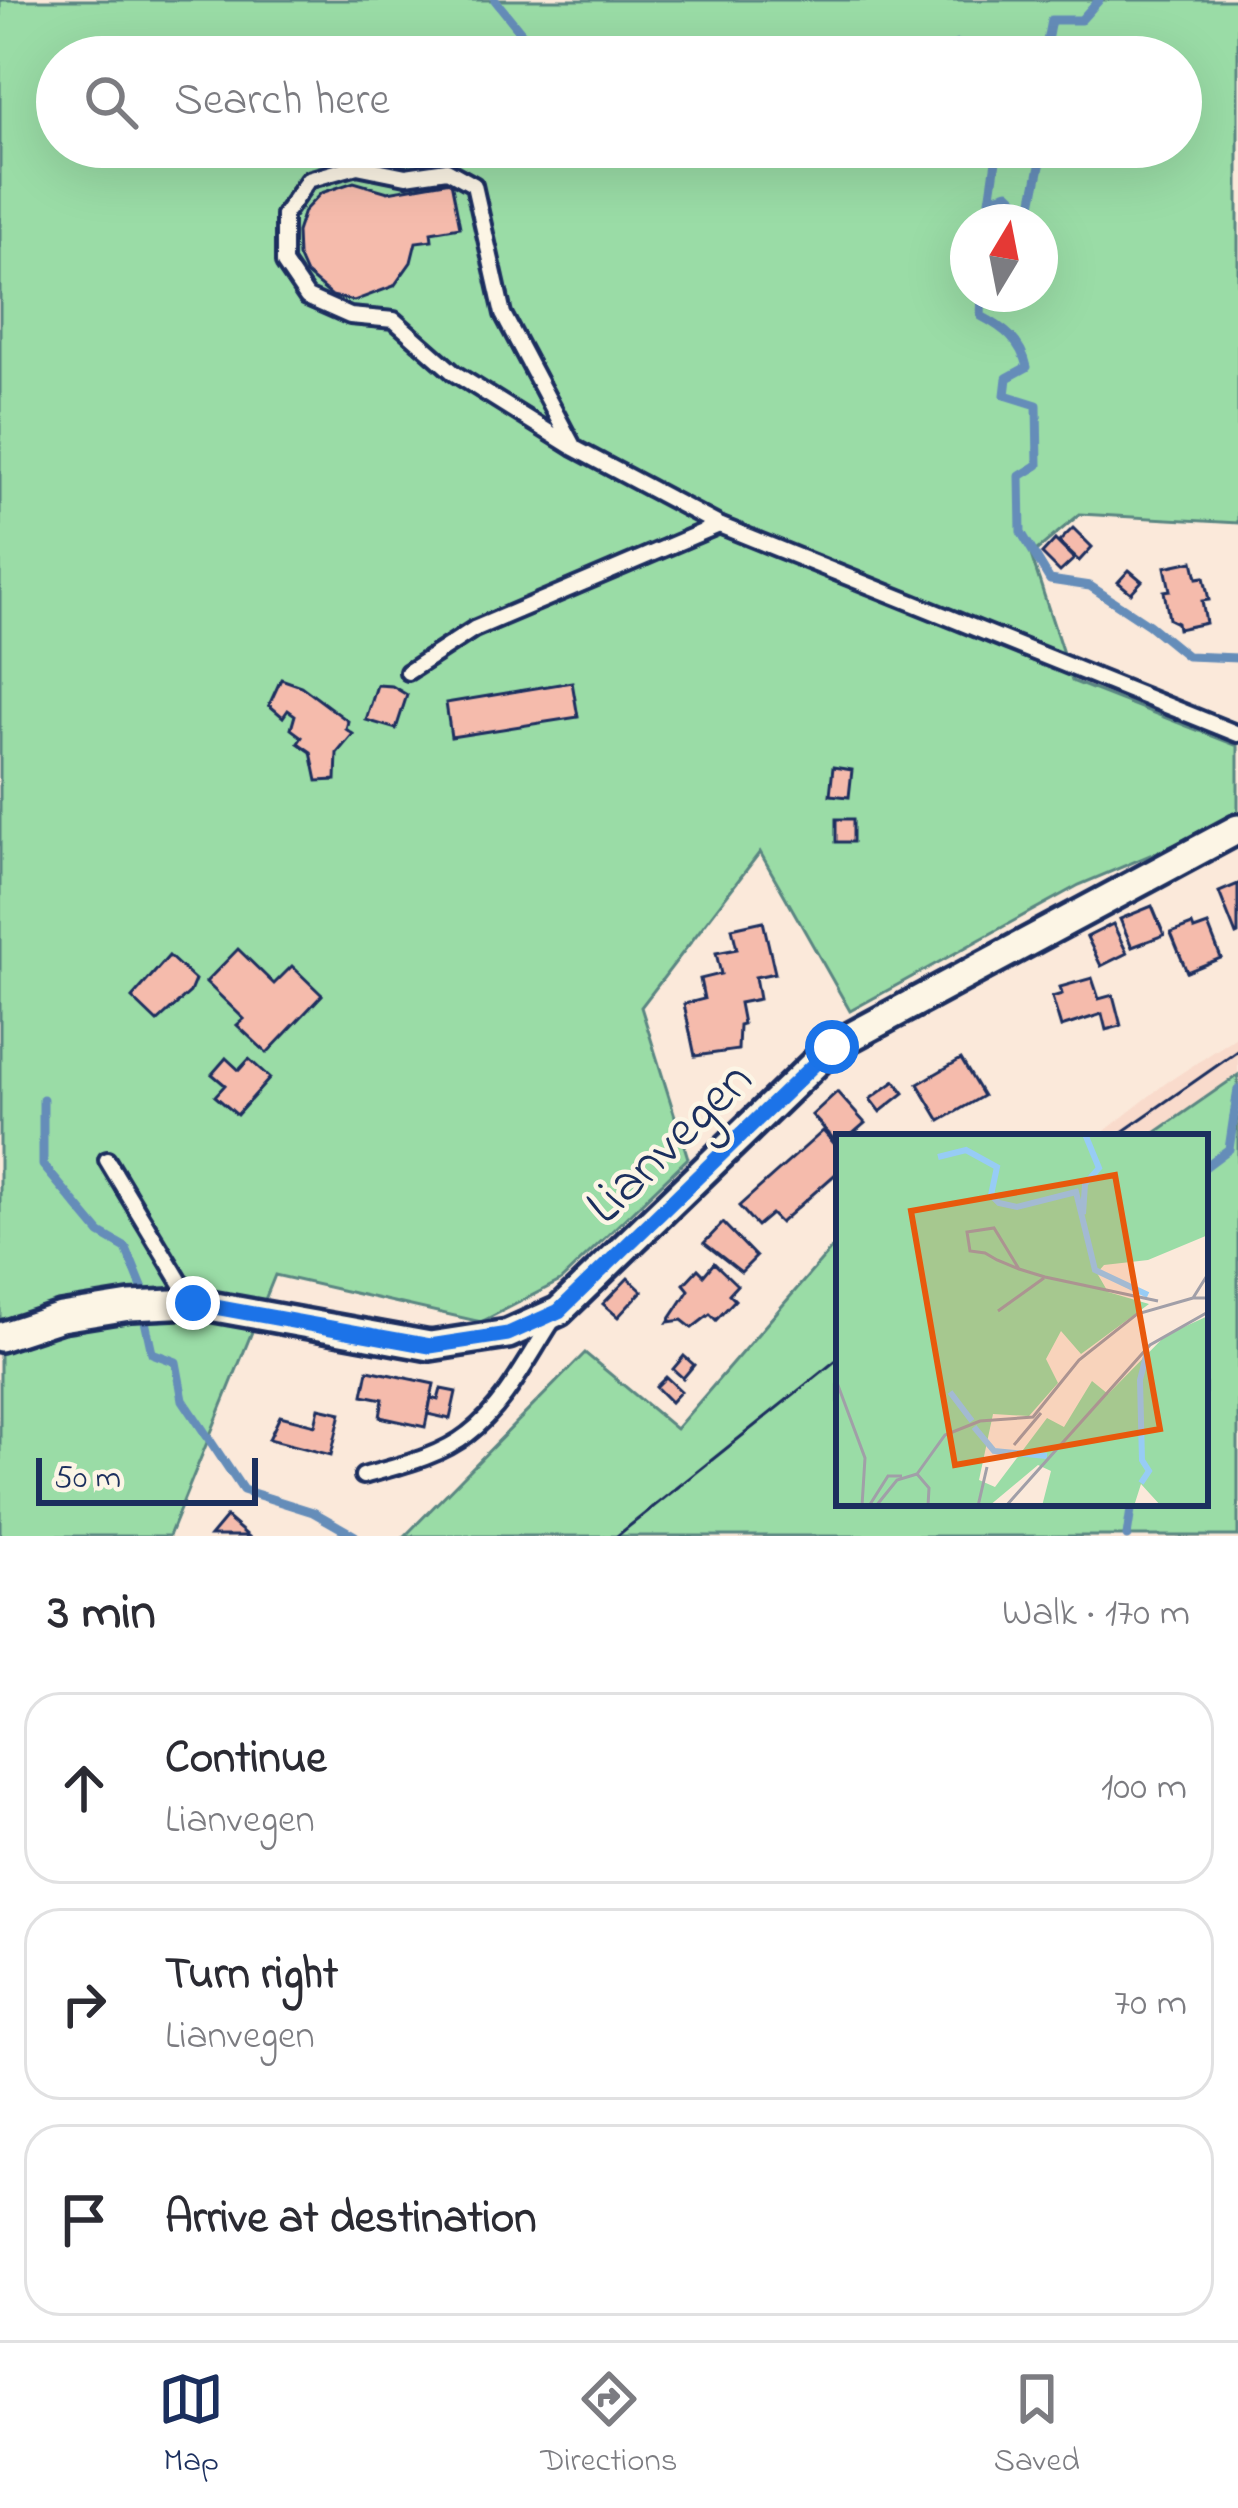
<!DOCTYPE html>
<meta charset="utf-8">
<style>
:root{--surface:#fff;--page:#f2f2f3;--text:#2b2b33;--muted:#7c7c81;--line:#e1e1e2;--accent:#1b2f5e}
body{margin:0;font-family:"Indie Flower",sans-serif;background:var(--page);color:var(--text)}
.compass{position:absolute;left:950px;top:204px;width:108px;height:108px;border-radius:50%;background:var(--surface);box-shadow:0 12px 48px #0002;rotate:10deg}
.scale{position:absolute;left:36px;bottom:30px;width:222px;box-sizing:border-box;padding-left:12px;border:6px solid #1b2f5e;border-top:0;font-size:33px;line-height:42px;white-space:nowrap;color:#1b2f5e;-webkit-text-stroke:9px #fcf5e5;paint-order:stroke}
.stop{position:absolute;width:36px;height:36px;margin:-27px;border:9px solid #1a73e8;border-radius:50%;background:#fff}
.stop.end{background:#1a73e8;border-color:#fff;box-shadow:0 3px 12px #0008}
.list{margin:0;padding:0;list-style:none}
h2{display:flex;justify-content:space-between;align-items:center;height:156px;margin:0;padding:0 48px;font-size:51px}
h2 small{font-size:39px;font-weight:400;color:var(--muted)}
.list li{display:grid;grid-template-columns:78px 1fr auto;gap:36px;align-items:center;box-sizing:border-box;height:192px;margin:0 24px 24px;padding:0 24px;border:3px solid var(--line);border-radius:36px}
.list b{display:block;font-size:45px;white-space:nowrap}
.list p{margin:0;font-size:39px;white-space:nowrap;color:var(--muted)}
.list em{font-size:39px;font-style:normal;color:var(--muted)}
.icon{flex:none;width:66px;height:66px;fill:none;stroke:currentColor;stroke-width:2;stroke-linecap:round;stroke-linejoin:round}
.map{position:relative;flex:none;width:1238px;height:1536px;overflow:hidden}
.search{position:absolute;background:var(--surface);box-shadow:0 12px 48px #0002;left:36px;right:36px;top:36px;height:132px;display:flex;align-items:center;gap:30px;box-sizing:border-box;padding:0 42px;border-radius:66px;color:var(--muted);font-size:45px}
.sheet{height:804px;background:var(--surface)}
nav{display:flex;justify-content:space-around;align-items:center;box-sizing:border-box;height:168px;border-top:3px solid var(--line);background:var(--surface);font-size:33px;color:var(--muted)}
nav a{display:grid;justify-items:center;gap:6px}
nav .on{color:var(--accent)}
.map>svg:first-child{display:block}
.built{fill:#f9dbcc}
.green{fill:#9adca6;stroke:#5a8682;stroke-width:3;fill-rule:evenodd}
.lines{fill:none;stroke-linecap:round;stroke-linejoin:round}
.stream{stroke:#658db9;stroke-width:9}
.building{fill:#f5bbac;stroke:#1b2f5e;stroke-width:3}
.service-casing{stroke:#1b2f5e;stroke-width:22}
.minor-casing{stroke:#1b2f5e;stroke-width:36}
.service{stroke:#fcf5e5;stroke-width:14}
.minor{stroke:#fcf5e5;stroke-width:27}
.tram{stroke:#1b2f5e;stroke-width:3}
.route{stroke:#1a73e8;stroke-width:15}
.labels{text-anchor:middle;stroke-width:9;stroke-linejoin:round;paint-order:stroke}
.street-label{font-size:54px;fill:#1b2f5e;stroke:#fcf5e5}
.inset-river{fill:none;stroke:#97ccf5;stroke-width:6}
.inset-road{fill:none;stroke:#a19fa8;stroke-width:3}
.view{fill:#e8590c;fill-opacity:0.15;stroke:#e8590c;stroke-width:6}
.inset-edge{fill:none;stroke:#1b2f5e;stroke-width:6}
</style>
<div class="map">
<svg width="1238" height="1536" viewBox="0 0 1238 1536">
<rect width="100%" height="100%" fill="#fbe9da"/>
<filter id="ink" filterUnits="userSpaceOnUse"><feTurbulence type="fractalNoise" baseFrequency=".00833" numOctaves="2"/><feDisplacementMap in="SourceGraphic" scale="24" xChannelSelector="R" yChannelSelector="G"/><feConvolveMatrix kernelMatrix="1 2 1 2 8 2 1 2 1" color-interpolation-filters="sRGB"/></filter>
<g filter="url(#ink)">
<path class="built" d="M1238 1036V1075L1149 1137H1097L1166 1083Z"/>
<g class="green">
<path d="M0 0H1238V523L1080 514 1031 555 1072 681 1238 746V818L1079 885 850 1011 760 852 641 1007 688 1158 560 1281 481 1322 275 1275 169 1536H0ZM57 57H1181V147H57ZM968 222H1040V294H968Z"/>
<path d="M1238 1075V1536H405L585 1353 676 1429 839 1240V1503H1205V1137H1149Z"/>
</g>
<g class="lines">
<g class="stream">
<path d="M495 0 528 41 566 57"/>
<path d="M763 57 797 50 820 57"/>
<path d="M920 57 958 44 988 57"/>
<path d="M1056 57 1047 41 1051 20H1081L1099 0"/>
<path d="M989 199 1008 193 1030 214 1044 147"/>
<path d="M987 222 998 147"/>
<path d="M982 294 981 316C1004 328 1021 341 1027 367L1007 378 1005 395 1037 405 1038 465 1020 476 1021 532 1050 580 1090 586 1149 625 1187 656 1238 658"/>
<path d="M43 1099V1165L100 1233 126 1248 144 1292"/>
<path d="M1205 1167 1229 1149 1238 1089"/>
<path d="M145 1321 152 1353 176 1362 183 1400 243 1490 313 1512 355 1536"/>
<path d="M1127 1536 1132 1503"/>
</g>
</g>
<g class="building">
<path d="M451 181 460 227 431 232 432 240 416 242 411 262 394 286 354 301 332 296 306 274 298 256 297 232 304 211 321 193 354 182 388 192Z"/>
<path d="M1073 528 1092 547 1079 561 1059 542Z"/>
<path d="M1055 540 1074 559 1060 572 1042 554Z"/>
<path d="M1193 561 1197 578 1204 577 1209 600 1202 601 1206 623 1178 629 1177 623 1169 619 1164 591 1170 590 1165 567Z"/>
<path d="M1129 570 1142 581 1131 593 1118 582Z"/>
<path d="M281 679 301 686 348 721 346 729 353 734 337 753 336 780 317 781 311 752 298 743 302 737 291 729 295 715 288 710 283 717 269 705Z"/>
<path d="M572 682 578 717 451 737 446 703Z"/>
<path d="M377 685 392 686 407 695 396 729 366 720Z"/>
<path d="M833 767 852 770 849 797 830 795Z"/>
<rect x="836" y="819" width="17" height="23"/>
<path d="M1238 884V934L1236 935 1219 892Z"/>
<path d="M1152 906 1164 935 1132 947 1120 919Z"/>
<path d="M763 921 775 973 755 977 759 999 739 1003 743 1024 739 1025 738 1050 695 1056 684 1004 704 999 700 979 721 974 716 953 737 949 732 928Z"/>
<path d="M1113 924 1127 953 1101 966 1087 937Z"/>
<path d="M1192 925 1194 930 1208 925 1221 958 1187 972 1171 933Z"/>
<path d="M238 949 274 984 292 966 322 995 267 1053 237 1025 244 1019 206 982Z"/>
<path d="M169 956 195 980 190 992 157 1022 132 998Z"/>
<path d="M1092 978 1099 999 1113 995 1121 1026 1106 1030 1102 1014 1061 1027 1052 997 1062 994 1060 987Z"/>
<path d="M226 1058 239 1070 249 1059 270 1078 237 1115 215 1096 225 1085 212 1074Z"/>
<path d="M961 1059 983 1096 940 1121 918 1084Z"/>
<path d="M895 1081 904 1093 880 1112 870 1099Z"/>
<path d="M837 1092 865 1123 849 1137H839V1145L812 1115Z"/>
<path d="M823 1131 839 1149V1171L780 1223 771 1214 757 1226 739 1206Z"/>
<path d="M723 1223 756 1257 741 1272 704 1243Z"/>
<path d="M714 1263 737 1285 729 1294 735 1300 716 1320 710 1314 692 1328 682 1320 668 1322 689 1290 684 1284 698 1269 704 1275Z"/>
<path d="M628 1278 642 1291 618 1317 603 1304Z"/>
<path d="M684 1356 694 1365 683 1378 673 1369Z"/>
<path d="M368 1370 434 1384 425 1427 380 1417 383 1399 363 1395Z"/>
<path d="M666 1377 681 1391 671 1402 656 1387Z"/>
<path d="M441 1389 456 1392 450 1419 428 1414 431 1398 438 1400Z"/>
<path d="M319 1408 341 1413 331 1455 269 1439 280 1416 315 1425Z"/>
<path d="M226 1517 248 1536H210Z"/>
</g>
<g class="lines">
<g class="service-casing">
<g id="service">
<path d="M574 448 503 314 474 185 447 170 406 176 357 166 308 180 284 215V263L307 297 350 316 394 320 454 373 574 448 719 525 1238 734"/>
<path d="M408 672 474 629 719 525"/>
<path d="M107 1160 193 1303"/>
<path d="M363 1476C398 1466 439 1457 468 1434 505 1406 528 1358 553 1320"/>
</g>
</g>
<g class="minor-casing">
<path id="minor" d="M0 1337 61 1317 130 1306 193 1303 430 1346 508 1334 559 1311 832 1047 1238 829"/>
</g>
<use href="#service" class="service"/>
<use href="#minor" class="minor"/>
<g class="tram">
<path d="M1115 1137 1238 1051"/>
<path d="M617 1536 839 1358"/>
</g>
</g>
</g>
<g class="lines" filter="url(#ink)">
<path class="route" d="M193 1303 430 1346 508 1334 559 1311 832 1047"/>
</g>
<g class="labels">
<g class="street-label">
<text transform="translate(667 1140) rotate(-44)" y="19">Lianvegen</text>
</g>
</g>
<g transform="translate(836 1134)">
<rect width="372" height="372" fill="#fbe9da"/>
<path d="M0 0H372V101L312 126 268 131 261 139 272 158 313 170 245 220 225 197 210 225 222 249 193 282 157 280 143 346 159 353 211 284 228 293 256 247 272 260 330 201 372 182V372H325L305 350 298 372H206L215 337 202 331 153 372H0Z" fill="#9adca6"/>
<path class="inset-river" d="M102 23 130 16 161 33 155 61 163 69 181 73 240 58 259 136 312 161M247 80 249 50 263 34 249 0M114 258 136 287M138 293 158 317 211 322M305 349 313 337 306 326 304 246 311 218"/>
<path class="inset-road" d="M183 135 158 94 131 98 134 117 149 119 161 126 183 135 209 143 322 167M372 140 357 164H372M162 177 208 144M0 246 29 324 26 372M178 311 205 279M81 340 109 301 144 287 197 283 243 226 301 180 357 164M81 340 93 354 92 372M33 372 52 342H66M40 372 61 346 81 340M142 372 151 333M170 372 314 211 372 178"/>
<path class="view" d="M279 41 324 295 119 331 75 77Z"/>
<rect width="372" height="372" class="inset-edge"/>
</g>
</svg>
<svg class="compass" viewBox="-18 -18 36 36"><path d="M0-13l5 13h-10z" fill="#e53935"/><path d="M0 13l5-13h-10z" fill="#7c7c81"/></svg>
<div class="scale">50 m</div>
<div class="stop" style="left:832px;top:1047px"></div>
<div class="stop end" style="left:193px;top:1303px"></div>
<div class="search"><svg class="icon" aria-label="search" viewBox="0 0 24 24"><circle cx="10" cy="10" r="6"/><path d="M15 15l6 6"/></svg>Search here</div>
</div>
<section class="sheet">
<h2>3 min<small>Walk · 170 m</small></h2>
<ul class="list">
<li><svg class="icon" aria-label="ahead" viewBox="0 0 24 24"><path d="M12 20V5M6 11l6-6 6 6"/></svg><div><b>Continue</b><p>Lianvegen</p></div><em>100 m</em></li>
<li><svg class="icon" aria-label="right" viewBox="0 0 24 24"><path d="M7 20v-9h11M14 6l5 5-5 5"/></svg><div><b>Turn right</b><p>Lianvegen</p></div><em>70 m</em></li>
<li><svg class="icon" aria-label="arrive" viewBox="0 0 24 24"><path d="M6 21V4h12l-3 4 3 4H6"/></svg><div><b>Arrive at destination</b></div></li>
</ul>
</section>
<nav>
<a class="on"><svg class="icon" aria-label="map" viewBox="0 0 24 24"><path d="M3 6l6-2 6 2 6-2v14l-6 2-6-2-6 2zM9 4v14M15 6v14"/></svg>Map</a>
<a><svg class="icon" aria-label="directions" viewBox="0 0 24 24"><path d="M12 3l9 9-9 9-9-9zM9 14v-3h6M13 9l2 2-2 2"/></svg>Directions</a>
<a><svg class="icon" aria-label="saved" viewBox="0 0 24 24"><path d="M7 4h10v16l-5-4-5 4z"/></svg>Saved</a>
</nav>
